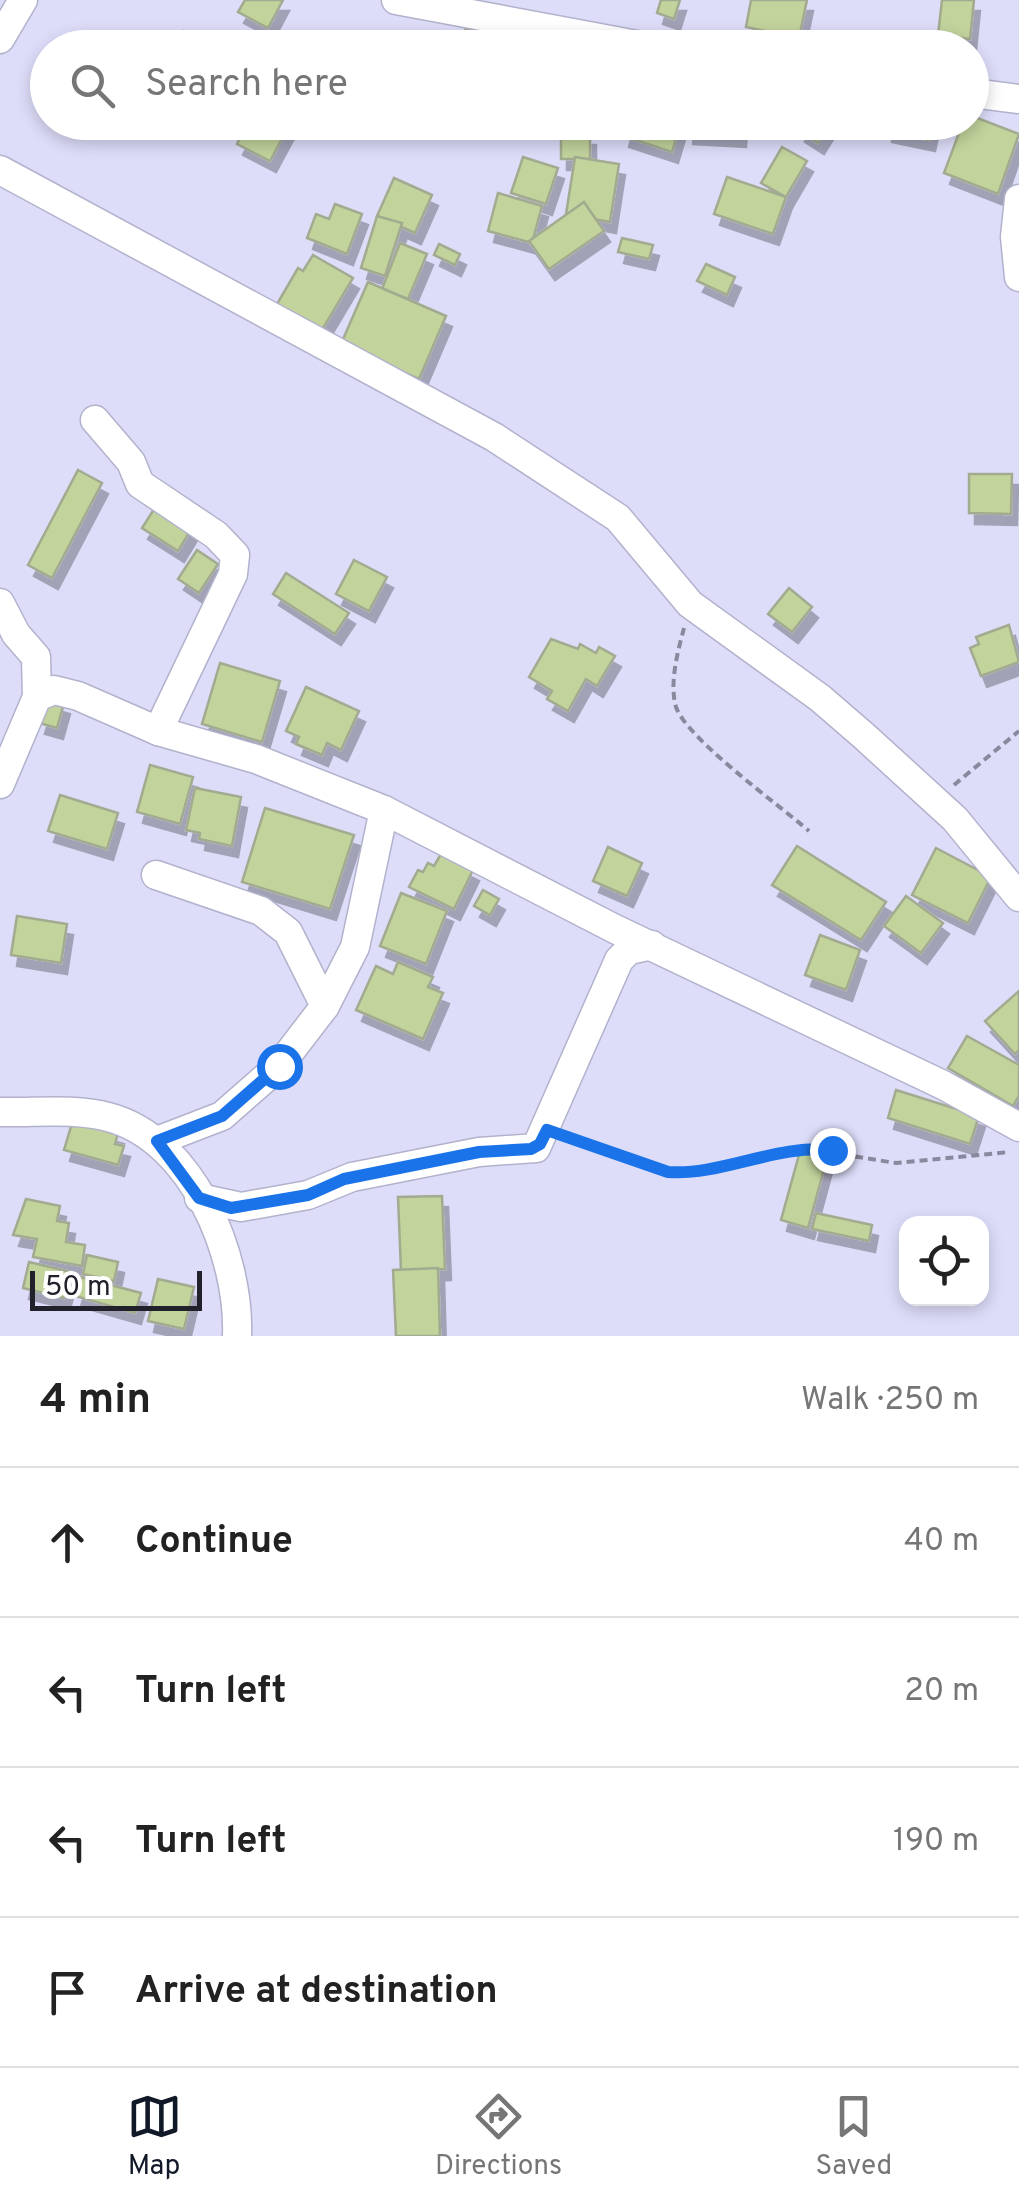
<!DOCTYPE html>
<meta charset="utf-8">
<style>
:root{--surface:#fff;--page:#f6f6f6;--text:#222;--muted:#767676;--line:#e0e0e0;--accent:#111827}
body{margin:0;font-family:Overpass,sans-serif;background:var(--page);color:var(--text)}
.controls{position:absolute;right:30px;bottom:30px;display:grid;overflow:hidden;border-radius:20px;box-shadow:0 5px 15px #0003}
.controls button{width:90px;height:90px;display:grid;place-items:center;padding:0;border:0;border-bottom:2px solid var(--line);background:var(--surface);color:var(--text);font:50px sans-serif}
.scale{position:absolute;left:30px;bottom:25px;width:172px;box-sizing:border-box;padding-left:10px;border:5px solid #21212c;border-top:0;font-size:28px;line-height:35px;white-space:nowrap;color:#21212c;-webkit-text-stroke:8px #fff;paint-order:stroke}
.stop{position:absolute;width:30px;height:30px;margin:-22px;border:8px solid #1a73e8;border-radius:50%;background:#fff}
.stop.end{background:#1a73e8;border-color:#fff;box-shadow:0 2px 10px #0008}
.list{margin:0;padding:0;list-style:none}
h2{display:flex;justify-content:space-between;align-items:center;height:130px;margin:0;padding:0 40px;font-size:42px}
h2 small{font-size:32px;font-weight:400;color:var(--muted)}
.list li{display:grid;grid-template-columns:65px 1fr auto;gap:30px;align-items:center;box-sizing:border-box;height:150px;padding:0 40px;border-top:2px solid var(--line)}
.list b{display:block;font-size:38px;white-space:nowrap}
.list em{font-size:32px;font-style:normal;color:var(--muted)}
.icon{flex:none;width:55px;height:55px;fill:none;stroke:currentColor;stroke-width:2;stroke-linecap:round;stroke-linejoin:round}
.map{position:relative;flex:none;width:1019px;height:1336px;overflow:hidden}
.search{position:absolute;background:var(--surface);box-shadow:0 5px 15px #0003;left:30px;right:30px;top:30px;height:110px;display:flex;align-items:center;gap:25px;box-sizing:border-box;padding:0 35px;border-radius:55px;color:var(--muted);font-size:38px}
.sheet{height:730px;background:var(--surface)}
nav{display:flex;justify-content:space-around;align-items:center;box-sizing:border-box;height:140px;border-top:2px solid var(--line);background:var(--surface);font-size:28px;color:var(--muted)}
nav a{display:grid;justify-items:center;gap:5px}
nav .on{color:var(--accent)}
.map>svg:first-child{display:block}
.building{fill:#c2d39c;stroke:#a2ab90;stroke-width:2.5;filter:url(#shadow)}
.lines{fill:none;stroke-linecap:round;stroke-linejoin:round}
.minor-casing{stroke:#b2b2cd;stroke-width:31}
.path{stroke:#89899e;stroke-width:4;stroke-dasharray:8 5;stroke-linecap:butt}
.minor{stroke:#fff;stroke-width:28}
.route{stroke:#1a73e8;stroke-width:12}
</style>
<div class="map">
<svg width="1019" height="1336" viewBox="0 0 1019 1336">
<defs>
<filter id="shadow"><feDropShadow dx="6" dy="11" stdDeviation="0" flood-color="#0004"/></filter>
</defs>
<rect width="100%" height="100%" fill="#ddddfa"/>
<g class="building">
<path d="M245 0H283L268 28 238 12Z"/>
<path d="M661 0H680L674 19 657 13Z"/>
<path d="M751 0H807L799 38 746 27Z"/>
<path d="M942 0H974L970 39 938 35Z"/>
<path d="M466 28 504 46V48H457Z"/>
<path d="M183 31 222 39 220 48H180Z"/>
<path d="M972 116 1019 134 998 194 944 173 963 122H972Z"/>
<path d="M248 122H291L270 161 237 144Z"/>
<path d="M627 122H681L672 152 623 136Z"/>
<path d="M688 122H741L740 136 687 133Z"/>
<path d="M805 122H831L818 143 799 131Z"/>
<path d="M888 122H933L929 140 886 131Z"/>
<rect x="561" y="134" width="29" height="25"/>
<path d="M782 147 807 161 786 197 761 183Z"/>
<path d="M523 157 558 168 546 204 511 193Z"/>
<path d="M575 157 619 164 610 222 566 214Z"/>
<path d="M727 177 786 197 773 234 714 214Z"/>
<path d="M394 178 432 195 415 233 377 216Z"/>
<path d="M498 193 542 206 532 243 488 231Z"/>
<path d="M584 202 604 231 549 269 529 241Z"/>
<path d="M335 204 362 214 347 254 307 238 316 214 329 219Z"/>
<path d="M377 216 402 223 385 276 361 268Z"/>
<path d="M622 238 653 245 649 259 618 252Z"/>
<path d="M400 243 427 254 408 299 382 289Z"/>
<path d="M439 244 460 254 455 265 434 255Z"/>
<path d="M313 255 353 278 322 330 277 304 298 268 303 271Z"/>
<path d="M706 264 735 277 727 295 697 281Z"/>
<path d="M368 282 446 316 419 379 340 346Z"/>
<path d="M78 470 102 483 52 578 28 565Z"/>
<path d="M969 474H1012L1011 514 969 513Z"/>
<path d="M156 506 192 528 178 551 142 528Z"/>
<path d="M197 550 218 564 199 593 178 579Z"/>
<path d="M354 560 387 577 369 611 336 594Z"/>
<path d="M286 573 349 613 335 634 273 594Z"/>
<path d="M789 588 812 607 792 632 768 614Z"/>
<path d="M1009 625 1019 662 981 676 970 648 979 644 976 637Z"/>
<path d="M551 639 578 649 580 644 596 653 599 647 615 656 597 686 586 679 568 711 547 699 552 691 529 677Z"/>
<path d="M220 663 280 681 262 742 202 724Z"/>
<path d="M306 687 359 711 341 750 327 743 322 755 296 744 299 737 286 731Z"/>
<path d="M46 698 64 703 57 728 39 723Z"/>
<path d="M150 765 193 777 180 824 137 812Z"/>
<path d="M195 788 241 797 232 846 199 839 200 833 186 830Z"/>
<path d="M60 795 118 813 107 849 48 831Z"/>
<path d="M265 808 354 835 330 909 242 882Z"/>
<path d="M797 846 886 902 861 940 772 885Z"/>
<path d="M608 847 642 863 627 896 593 881Z"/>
<path d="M936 848 991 877 968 923 912 895Z"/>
<path d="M441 854 473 870 454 909 409 887 418 870 423 872 428 863 434 866Z"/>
<path d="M483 890 499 899 490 915 474 906Z"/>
<path d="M401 893 447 911 426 964 380 946Z"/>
<path d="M906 896 943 923 921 953 884 926Z"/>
<path d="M17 916 67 924 61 963 11 955Z"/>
<path d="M820 935 860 950 846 990 805 975Z"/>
<path d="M398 962 433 977 428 987 443 993 423 1039 356 1010 376 966 393 974Z"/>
<path d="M1019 991V1050L1015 1054 985 1021Z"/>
<path d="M967 1036 1019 1065V1096L1013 1106 948 1068Z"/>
<path d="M896 1090 979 1116 970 1144 888 1118Z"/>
<path d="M73 1120 118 1133 115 1144 124 1146 118 1165 64 1150Z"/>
<path d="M800 1151 827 1158 808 1228 781 1220Z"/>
<path d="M442 1196 445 1269 401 1271 398 1197Z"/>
<path d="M26 1199 60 1206 57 1221 69 1223 66 1242 85 1245 82 1266 33 1257 37 1239 13 1235Z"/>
<path d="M816 1213 872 1225 869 1241 812 1229Z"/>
<path d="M87 1255 118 1262 114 1281 83 1274Z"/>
<path d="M29 1262 71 1272 64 1298 23 1288Z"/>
<path d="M438 1268 440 1336H396L393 1270Z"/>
<path d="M80 1277 141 1293 135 1313 75 1296Z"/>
<path d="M158 1279 194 1287 184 1329 148 1321Z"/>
</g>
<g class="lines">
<g class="minor-casing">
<g id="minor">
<path d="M396 0 653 48"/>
<path d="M0 39 23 0"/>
<path d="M972 93 1019 99"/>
<path d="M0 170 494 437 618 518 690 604 820 698 864 736 955 819 1019 897"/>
<path d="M1019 199 1015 237 1019 277"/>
<path d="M95 420 131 462 140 484 216 535 235 555 233 574 158 731"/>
<path d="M0 603 16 634 36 657 37 697"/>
<path d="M0 784 37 697 54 690 78 696 158 731 256 759 384 810 615 929 943 1085 1019 1127"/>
<path d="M156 875 261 911 288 932 325 1006"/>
<path d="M0 1112C35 1113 74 1108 108 1117 193 1139 240 1256 237 1336"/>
<path d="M157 1141 222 1116 279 1066 325 1006 355 947 384 810"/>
<path d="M199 1198 241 1207 308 1195 352 1177 479 1152 536 1148 619 960 629 950 652 945"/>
</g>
</g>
<g class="path">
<path d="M684 628C678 651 669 683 676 707 687 739 779 805 809 831"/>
<path d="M954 785 1019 731"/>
<path d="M566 1136 669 1172 689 1174 801 1148 896 1163 1009 1152"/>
</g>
<use href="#minor" class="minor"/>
</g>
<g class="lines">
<path class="route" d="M279 1066 222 1116 157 1141 199 1198 231 1208 308 1195 344 1179 479 1152 531 1149 540 1144 547 1130 668 1172C721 1176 777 1144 832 1150"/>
</g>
</svg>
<div class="controls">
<button><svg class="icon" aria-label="locate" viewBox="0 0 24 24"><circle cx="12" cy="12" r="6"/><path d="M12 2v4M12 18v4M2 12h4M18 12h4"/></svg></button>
</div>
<div class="scale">50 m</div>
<div class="stop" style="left:279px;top:1066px"></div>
<div class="stop end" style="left:832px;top:1150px"></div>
<div class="search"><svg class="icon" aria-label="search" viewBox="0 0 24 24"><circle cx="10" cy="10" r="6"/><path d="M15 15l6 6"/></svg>Search here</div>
</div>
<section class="sheet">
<h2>4 min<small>Walk · 250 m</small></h2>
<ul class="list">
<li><svg class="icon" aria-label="ahead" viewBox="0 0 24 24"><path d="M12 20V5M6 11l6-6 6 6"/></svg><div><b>Continue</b></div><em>40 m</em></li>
<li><svg class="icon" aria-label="left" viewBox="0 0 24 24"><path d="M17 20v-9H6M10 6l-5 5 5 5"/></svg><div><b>Turn left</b></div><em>20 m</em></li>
<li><svg class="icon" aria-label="left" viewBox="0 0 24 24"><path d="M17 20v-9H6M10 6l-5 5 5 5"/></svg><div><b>Turn left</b></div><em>190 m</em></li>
<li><svg class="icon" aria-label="arrive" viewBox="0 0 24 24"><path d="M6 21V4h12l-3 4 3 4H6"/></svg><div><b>Arrive at destination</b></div></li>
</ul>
</section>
<nav>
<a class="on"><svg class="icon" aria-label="map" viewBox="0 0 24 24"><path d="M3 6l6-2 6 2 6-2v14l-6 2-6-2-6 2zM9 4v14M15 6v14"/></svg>Map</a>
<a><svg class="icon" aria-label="directions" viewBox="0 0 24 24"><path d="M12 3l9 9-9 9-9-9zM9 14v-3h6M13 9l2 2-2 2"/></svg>Directions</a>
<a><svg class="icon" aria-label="saved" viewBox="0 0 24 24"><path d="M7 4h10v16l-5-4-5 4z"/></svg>Saved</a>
</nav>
